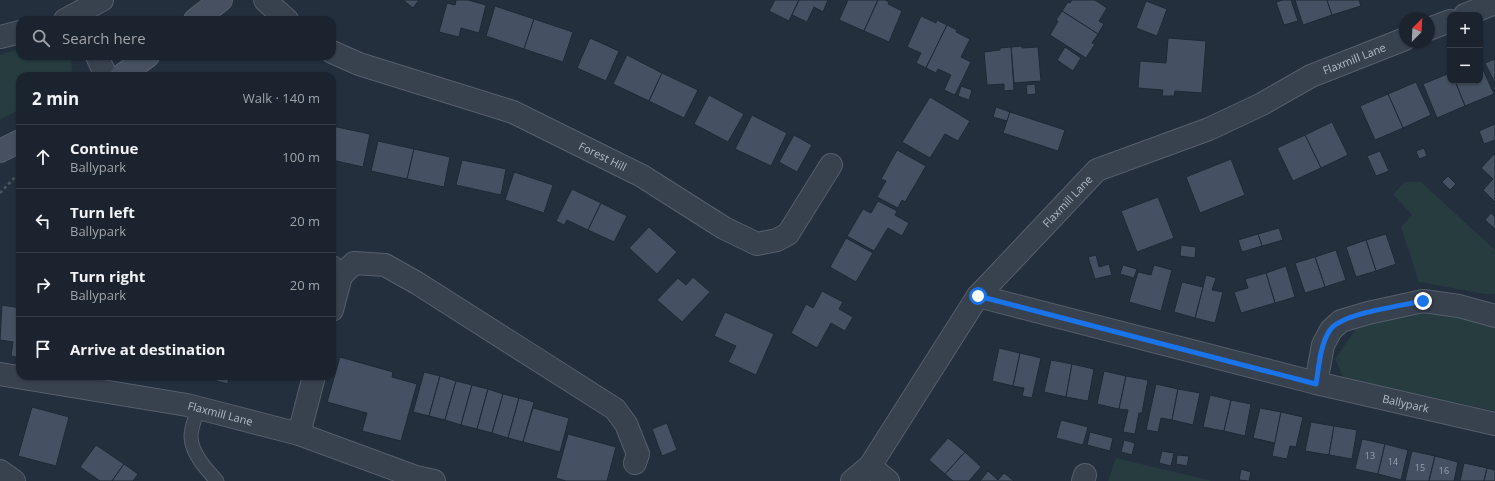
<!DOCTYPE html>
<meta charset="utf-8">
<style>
:root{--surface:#1b232e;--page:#242b36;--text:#f1f3f6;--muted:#a0a4aa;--line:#39404a}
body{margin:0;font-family:"Open Sans",sans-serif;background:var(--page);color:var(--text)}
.controls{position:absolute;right:12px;top:12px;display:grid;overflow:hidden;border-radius:8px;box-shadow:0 1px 3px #0004}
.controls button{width:36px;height:36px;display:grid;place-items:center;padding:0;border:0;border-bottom:1px solid var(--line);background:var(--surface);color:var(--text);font:20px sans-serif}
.compass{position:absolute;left:1399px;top:12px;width:36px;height:36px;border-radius:50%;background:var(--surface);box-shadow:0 1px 3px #0004;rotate:24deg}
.stop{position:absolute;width:12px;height:12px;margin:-9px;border:3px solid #1a73e8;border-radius:50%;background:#fff}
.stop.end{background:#1a73e8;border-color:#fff;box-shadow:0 1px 4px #0008}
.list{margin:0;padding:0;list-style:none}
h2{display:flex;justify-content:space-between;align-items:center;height:52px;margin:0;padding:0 16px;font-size:17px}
h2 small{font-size:13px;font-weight:400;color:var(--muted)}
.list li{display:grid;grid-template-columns:26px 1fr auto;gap:12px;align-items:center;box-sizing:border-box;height:64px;padding:0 16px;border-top:1px solid var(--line)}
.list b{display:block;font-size:15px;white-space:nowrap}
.list p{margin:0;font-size:13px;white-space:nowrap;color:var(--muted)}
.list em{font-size:13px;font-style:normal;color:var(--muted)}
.icon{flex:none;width:22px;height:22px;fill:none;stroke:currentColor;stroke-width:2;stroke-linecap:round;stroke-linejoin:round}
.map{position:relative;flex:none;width:1495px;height:481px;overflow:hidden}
.search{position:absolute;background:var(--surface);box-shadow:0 1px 3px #0004;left:16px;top:16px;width:320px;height:44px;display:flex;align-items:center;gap:10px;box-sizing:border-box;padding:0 14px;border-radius:12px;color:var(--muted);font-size:15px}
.panel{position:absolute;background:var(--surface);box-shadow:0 1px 3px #0004;left:16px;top:72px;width:320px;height:308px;border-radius:12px}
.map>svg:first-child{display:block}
.green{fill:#263c3f}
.building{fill:#455162;stroke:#1f2835}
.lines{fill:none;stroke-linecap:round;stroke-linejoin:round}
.lane-casing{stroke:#565f6c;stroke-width:15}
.street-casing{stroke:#565f6c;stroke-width:24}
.secondary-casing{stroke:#565f6c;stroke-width:24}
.path{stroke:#44595c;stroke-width:2.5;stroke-dasharray:3 3;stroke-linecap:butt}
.lane{stroke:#38414e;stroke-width:13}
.street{stroke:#38414e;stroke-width:22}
.secondary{stroke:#465061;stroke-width:22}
.route{stroke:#1a73e8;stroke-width:5}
.labels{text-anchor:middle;stroke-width:3;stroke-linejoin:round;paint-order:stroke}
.number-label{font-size:9px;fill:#98a1af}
.street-label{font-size:11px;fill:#b4bcc9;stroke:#1d2633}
</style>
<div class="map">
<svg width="1495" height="481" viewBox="0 0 1495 481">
<rect width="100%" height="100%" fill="#242f3e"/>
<g class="green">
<path d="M20 49V56H71L72 69 70 76H20V109L0 120V55Z"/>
<path d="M1405 182H1421L1495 250V294H1485L1419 282 1401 227 1412 215 1393 194Z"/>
<path d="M1420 312 1462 317 1495 325V411L1344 378 1335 359 1356 329 1381 319Z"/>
<path d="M1116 458 1212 481H1108Z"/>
</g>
<g class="building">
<path d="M403 0H419L413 8Z"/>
<path d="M456 0H468L486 5 479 33 461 28 459 37 439 32 447 3 455 5Z"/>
<path d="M775 0H799L789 21 769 11Z"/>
<path d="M799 0H828L823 12 814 7 807 22 792 15Z"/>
<path d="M848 0H878L864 31 839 20Z"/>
<path d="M878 0H885L889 2 888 4 902 11 889 42 864 31Z"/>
<path d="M1072 0H1095L1107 8 1099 21 1104 24 1098 34 1062 11 1068 2 1070 3Z"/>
<path d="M1283 0H1291L1298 21 1284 25 1276 2Z"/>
<path d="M1295 0H1327L1332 15 1303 25Z"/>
<path d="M1327 0H1359L1361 6 1332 15Z"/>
<path d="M1146 1 1167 9 1157 36 1136 28Z"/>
<path d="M495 6 534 19 524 49 486 36Z"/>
<path d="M1062 11 1098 34 1092 43 1095 44 1086 58 1050 35 1058 21 1056 20Z"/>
<path d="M921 16 936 23 937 20 947 25 926 68 916 63 921 53 907 47Z"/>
<path d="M534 19 573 32 563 62 524 49Z"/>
<path d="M947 25 957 30 956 32 970 39 961 57 971 62 955 95 944 90 951 75 938 69 936 73 926 68Z"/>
<path d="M590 38 619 51 606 81 577 68Z"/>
<path d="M1168 38 1206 41 1202 93 1175 91 1174 96H1162L1163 90 1138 88 1140 61 1166 63Z"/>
<path d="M1022 46V48L1038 47 1041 81 1014 83 1011 47Z"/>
<path d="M1011 47 1014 90 1004 91V84L987 85 984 52 1000 50V48Z"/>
<path d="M1065 47 1081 58 1073 71 1057 60Z"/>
<path d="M627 55 662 73 649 101 613 84Z"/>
<path d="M1495 59V83L1485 63Z"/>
<path d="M1480 63 1494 94 1465 106 1455 81H1480Z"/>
<path d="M662 73 698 90 684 118 649 101Z"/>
<path d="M1450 73V81H1455L1465 106 1437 118 1423 84Z"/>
<path d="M1416 82 1431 115 1403 128 1388 94Z"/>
<path d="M1035 84 1036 94 1027 95 1026 85Z"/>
<path d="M961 86 972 90 969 100 958 96Z"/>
<path d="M1388 94 1403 128 1375 140 1360 106Z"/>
<path d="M709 95 744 114 728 142 694 124Z"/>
<path d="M930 97 970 121 958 141 945 134 930 158 902 142Z"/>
<path d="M996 107 1010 112 1007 121 993 117Z"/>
<path d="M1010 112 1065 130 1058 151 1003 133Z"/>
<path d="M752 115 787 133 771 166 735 149Z"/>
<path d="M1332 122 1348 155 1321 168 1305 135Z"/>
<path d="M1495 124V140L1484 144 1479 131Z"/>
<path d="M332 126 370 134 363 167 332 160Z"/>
<path d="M794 135 812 145 797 172 779 162Z"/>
<path d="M1305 135 1321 168 1293 181 1277 148Z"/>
<path d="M378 141 414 149 407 179 371 171Z"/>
<path d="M1424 148 1427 156 1419 159 1416 151Z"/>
<path d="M414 149 450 157 444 187 407 179Z"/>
<path d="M897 150 926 166 905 202 902 200 898 208 877 197 886 181 881 179Z"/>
<path d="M1380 151 1389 171 1376 176 1367 156Z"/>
<path d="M1495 153V202L1483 190 1493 179 1481 168Z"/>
<path d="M1231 159 1245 195 1200 213 1186 177Z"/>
<path d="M462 160 506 169 501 195 456 185Z"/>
<path d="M514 172 553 185 544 213 505 200Z"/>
<path d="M1448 176 1456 184 1450 190 1442 182Z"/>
<path d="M572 189 601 203 588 230 567 220 564 225 556 221Z"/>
<path d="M1158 197 1174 238 1137 252 1121 211Z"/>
<path d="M878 201 897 211 895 215 909 223 902 236 888 228 874 251 847 236 863 209 871 213Z"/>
<path d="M601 203 627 216 614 242 588 230Z"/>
<path d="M1491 213 1495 217V229L1485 220Z"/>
<path d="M649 227 677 252 657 274 629 248Z"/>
<path d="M1279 228 1283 240 1262 246 1258 234Z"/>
<path d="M1258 234 1262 246 1242 252 1238 240Z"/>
<path d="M1386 234 1396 264 1376 271 1366 240Z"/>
<path d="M846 238 873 253 856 282 830 267Z"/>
<path d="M1366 240 1376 271 1356 277 1346 247Z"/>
<path d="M1181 245 1196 247 1195 258 1180 256Z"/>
<path d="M1336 250 1346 280 1325 287 1315 257Z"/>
<path d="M1096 255 1099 267 1109 264 1112 275 1095 279 1088 257Z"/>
<path d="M1315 257 1325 287 1305 293 1295 263Z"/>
<path d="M1123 265 1137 269 1134 278 1120 274Z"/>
<path d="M1154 265 1172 270 1161 311 1129 302 1138 272 1151 275Z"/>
<path d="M1286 266 1295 297 1275 303 1266 273Z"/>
<path d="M1266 273 1275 303 1241 313 1234 292 1248 288 1245 279Z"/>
<path d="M1206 275 1216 278 1212 290 1223 292 1215 323 1195 318Z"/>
<path d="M693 277 710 292 682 322 657 300 678 278 686 285Z"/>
<path d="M1182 282 1203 287 1195 318 1174 312Z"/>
<path d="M822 291 843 302 839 309 853 317 845 331 831 323 817 348 791 333 806 304 813 308Z"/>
<path d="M2 305 20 308V358L11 356 13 342 0 340Z"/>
<path d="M725 312 774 334 756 375 728 362 736 346 714 336Z"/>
<path d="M999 348 1020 353 1013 386 992 381Z"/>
<path d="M1020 353 1041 358 1032 398 1022 396 1024 388 1013 386Z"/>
<path d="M340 357 393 372 392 377 417 384 401 441 362 431 367 413 327 402Z"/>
<path d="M1051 360 1072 364 1066 397 1044 392Z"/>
<path d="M1072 364 1094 369 1088 401 1066 397Z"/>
<path d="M1104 371 1126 376 1119 409 1097 404Z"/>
<path d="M424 372 440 376 429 416 413 412Z"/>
<path d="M217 376H229L228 384 216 381Z"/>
<path d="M440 376 456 381 445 420 429 416Z"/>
<path d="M1126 376 1148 380 1142 413H1139L1135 434 1123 432 1128 410 1119 409Z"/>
<path d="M456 381 472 385 461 425 445 420Z"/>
<path d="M1156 384 1178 389 1172 420 1161 418 1158 432 1146 430Z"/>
<path d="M472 385 488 389 477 429 461 425Z"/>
<path d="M488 389 503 394 492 433 477 429Z"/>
<path d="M1178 389 1200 393 1193 425 1172 420Z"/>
<path d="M503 394 519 398 508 438 492 433Z"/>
<path d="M1210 395 1231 400 1224 431 1203 427Z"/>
<path d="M519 398 534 402 523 442 508 438Z"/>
<path d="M1231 400 1251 404 1245 436 1224 431Z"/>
<path d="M32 407 69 417 56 466 18 456Z"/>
<path d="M533 408 569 418 560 452 523 442Z"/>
<path d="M1260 408 1281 412 1275 443 1253 438Z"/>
<path d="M1281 412 1303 417 1296 447 1290 446 1287 459 1272 456Z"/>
<path d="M1061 420 1088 427 1083 445 1056 438Z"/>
<path d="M1311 422 1334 426 1329 455 1305 451Z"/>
<path d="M667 423 677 450 662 456 652 429Z"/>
<path d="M1334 426 1357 430 1352 459 1329 455Z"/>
<path d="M1090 432 1113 438 1110 451 1087 445Z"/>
<path d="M568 434 616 447 607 481H566L556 478Z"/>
<path d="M948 438 965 452 945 474 929 460Z"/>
<path d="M1362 439 1385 444 1378 474 1355 469Z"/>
<path d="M1124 440 1135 443 1132 455 1121 452Z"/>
<path d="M1385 444 1408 450 1401 480 1378 474Z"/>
<path d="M96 445 124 464 112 481H100L80 467Z"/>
<path d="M1162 451 1174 453 1171 466 1159 463Z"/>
<path d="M1412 451 1435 456 1429 481H1405Z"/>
<path d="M965 452 981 467 969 481H953L945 474Z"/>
<path d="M1177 455 1189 456 1187 466 1176 464Z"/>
<path d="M1435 456 1458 462 1454 481H1429Z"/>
<path d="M1464 463 1487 468 1484 481H1460Z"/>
<path d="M124 464 138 474 133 481H112Z"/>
<path d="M1487 468 1495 470V481H1484Z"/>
<path d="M1241 469 1251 472 1249 481 1239 480Z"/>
<path d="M988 471 998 480 1004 473 1014 481H980Z"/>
</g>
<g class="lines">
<g class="lane-casing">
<path id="lane" d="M198 408C196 417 191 427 191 436 191 453 206 469 217 481"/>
</g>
<g class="street-casing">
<g id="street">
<path d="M265 0 287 20"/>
<path d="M1465 15 1495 3"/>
<path d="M65 20 102 0"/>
<path d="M1429 29 1450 21"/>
<path d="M0 37 20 32"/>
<path id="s1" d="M332 52 359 64 513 112 642 176 724 228 757 244 777 240 788 234 831 165"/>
<path d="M97 56 106 76"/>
<path d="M332 267 341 276 354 263 385 265 417 283 615 409 626 424 638 454 635 463"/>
<path id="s2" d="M978 296 1316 383 1495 424"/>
<path d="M332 310 341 276"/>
<path id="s3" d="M0 374 187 405 299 434 416 477 434 481"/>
<path d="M1316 383 1323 345 1331 330 1341 321 1368 313 1423 301 1459 306 1495 316"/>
<path d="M299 434 314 376"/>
<path d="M870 466 888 481"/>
<path d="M0 471 14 481"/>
<path id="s4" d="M852 481 870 466 978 296 1097 170 1209 129 1262 104 1311 76 1405 39"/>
<path d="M1083 481 1085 475"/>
</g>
</g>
<g class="secondary-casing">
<g id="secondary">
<path d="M195 20 221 0"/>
<path d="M121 76 148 56"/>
<path d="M0 151 20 141"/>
</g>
</g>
<path class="path" d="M0 193 20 172"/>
<use href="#lane" class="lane"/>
<use href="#street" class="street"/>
<use href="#secondary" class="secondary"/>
</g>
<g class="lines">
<path class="route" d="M978 296 1316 384C1319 366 1320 345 1330 330 1342 313 1401 306 1423 301"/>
</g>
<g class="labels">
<g class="number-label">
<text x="1370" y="459">13</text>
<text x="1393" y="465">14</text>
<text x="1420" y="471">15</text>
<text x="1444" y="474">16</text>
</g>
<g class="street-label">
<text dy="4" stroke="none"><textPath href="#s4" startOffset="679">Flaxmill Lane</textPath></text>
<text dy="4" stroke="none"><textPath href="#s1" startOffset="291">Forest Hill</textPath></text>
<text dy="4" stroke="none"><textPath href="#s4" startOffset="355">Flaxmill Lane</textPath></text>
<text dy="4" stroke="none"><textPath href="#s2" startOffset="441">Ballypark</textPath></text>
<text dy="4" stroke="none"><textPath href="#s3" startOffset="224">Flaxmill Lane</textPath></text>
</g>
</g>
</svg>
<div class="controls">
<button>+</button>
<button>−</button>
</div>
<svg class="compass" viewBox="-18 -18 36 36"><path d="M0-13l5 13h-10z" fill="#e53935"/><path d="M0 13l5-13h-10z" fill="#a0a4aa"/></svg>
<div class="stop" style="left:978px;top:296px"></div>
<div class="stop end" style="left:1423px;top:301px"></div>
<div class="search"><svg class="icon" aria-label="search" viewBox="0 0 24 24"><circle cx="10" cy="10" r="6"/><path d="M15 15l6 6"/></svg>Search here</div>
<section class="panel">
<h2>2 min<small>Walk · 140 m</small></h2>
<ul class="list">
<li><svg class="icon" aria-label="ahead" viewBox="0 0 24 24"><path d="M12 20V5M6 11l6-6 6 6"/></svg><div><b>Continue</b><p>Ballypark</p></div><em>100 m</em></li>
<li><svg class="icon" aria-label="left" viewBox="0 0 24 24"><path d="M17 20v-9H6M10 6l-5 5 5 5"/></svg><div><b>Turn left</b><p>Ballypark</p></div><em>20 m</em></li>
<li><svg class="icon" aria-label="right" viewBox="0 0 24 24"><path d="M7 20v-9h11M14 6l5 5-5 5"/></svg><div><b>Turn right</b><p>Ballypark</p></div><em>20 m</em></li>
<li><svg class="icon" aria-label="arrive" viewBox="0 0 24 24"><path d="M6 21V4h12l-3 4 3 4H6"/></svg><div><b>Arrive at destination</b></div></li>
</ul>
</section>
</div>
